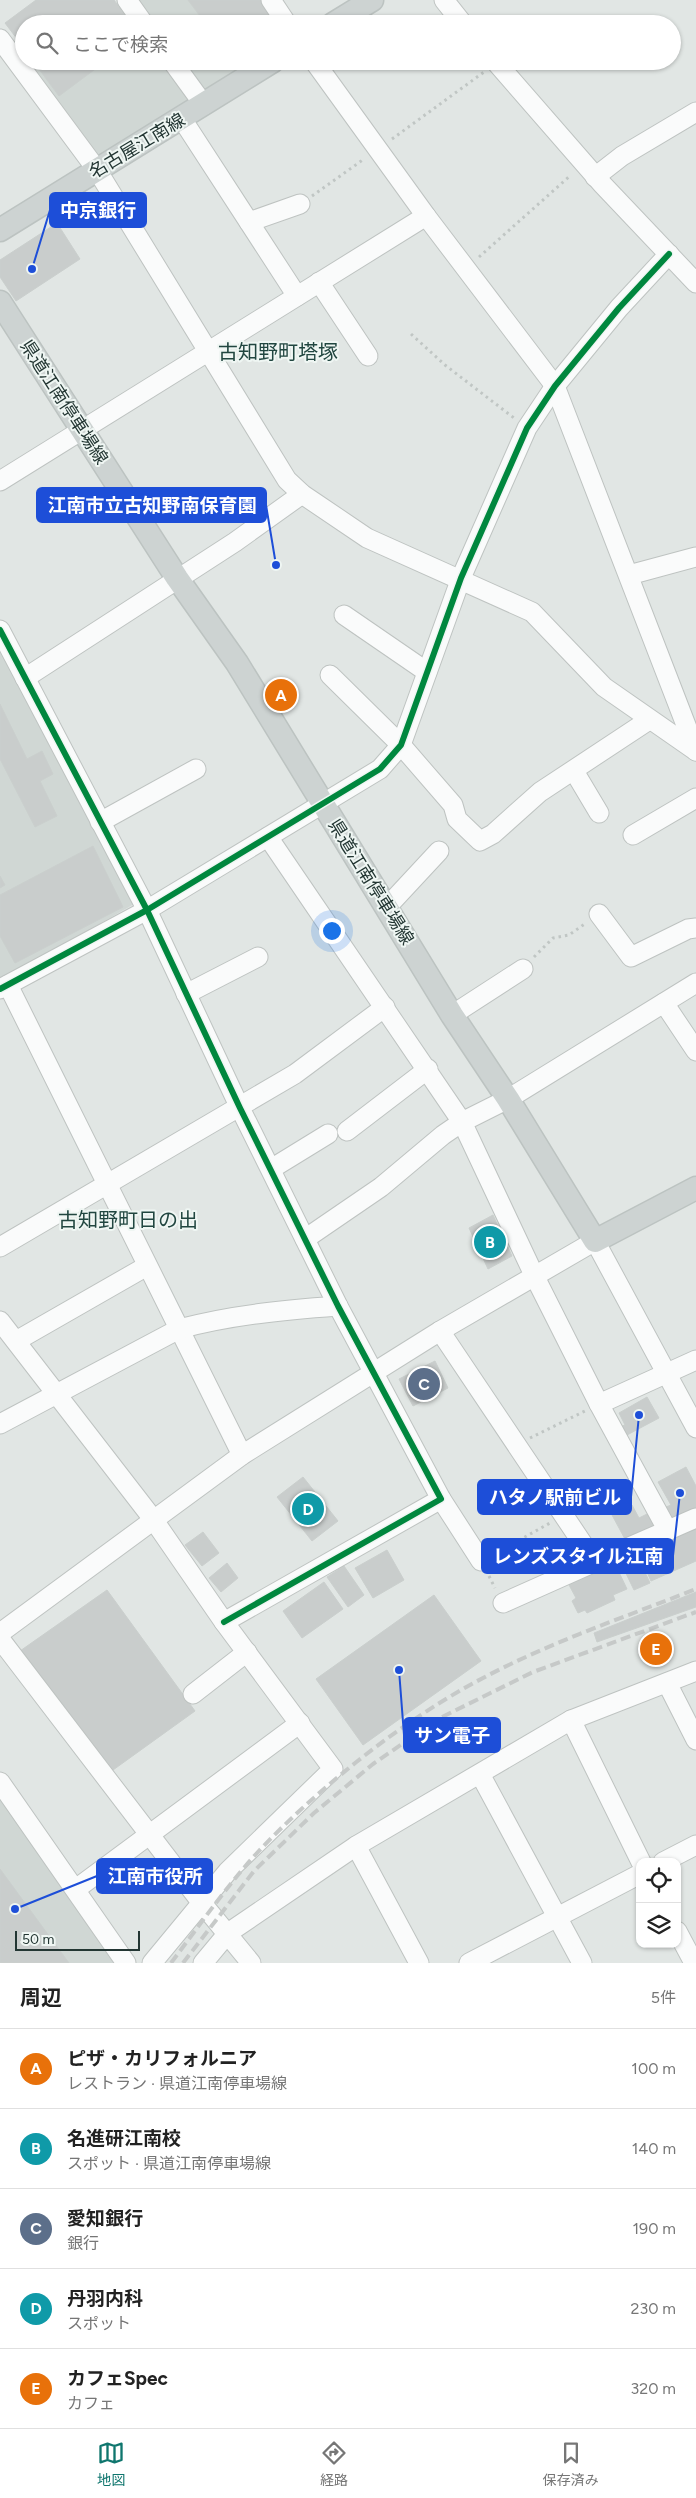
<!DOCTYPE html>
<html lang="ja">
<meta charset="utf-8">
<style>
:root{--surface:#fff;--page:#f2f2f2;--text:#222;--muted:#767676;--line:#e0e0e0;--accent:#0f766e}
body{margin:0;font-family:Figtree,"Noto Sans JP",sans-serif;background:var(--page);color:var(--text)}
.controls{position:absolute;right:15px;bottom:15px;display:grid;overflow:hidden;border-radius:10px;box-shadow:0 1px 4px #0004}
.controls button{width:45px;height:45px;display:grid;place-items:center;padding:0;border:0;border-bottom:1px solid var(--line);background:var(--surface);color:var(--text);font:25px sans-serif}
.scale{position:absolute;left:15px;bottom:12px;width:125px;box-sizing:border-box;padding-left:5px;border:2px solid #233633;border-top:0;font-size:14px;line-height:18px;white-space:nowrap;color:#233633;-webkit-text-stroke:4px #eff6f3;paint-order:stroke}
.you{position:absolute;left:331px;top:930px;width:18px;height:18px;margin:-12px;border:4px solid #fff;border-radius:50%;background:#1a73e8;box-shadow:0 0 0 8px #1a73e833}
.badge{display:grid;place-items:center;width:32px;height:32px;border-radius:50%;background:var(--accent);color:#fff;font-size:16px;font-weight:700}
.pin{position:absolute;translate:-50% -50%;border:2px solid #fff;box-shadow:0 1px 5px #0006}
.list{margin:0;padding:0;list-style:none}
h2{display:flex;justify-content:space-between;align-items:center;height:65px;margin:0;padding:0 20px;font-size:21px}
h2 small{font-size:16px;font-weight:400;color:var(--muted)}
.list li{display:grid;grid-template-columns:32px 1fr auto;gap:15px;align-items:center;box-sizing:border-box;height:80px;padding:0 20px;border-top:1px solid var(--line)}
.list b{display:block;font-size:19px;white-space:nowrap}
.list p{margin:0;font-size:16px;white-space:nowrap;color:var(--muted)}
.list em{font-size:16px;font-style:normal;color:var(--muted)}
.icon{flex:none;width:28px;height:28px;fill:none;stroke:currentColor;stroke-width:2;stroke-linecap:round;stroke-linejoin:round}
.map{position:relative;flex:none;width:696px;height:1963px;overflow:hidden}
.search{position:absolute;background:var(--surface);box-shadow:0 1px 4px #0004;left:15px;right:15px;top:15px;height:55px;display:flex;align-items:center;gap:12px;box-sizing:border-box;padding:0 18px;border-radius:28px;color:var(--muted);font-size:19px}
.sheet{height:465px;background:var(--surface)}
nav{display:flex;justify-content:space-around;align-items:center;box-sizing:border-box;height:70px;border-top:1px solid var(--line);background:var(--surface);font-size:14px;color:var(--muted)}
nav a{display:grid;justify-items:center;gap:2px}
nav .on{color:var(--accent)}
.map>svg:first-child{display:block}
.built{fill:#d0d7d4}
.building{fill:#c9cdcc;stroke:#cacfcd}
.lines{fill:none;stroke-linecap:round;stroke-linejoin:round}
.minor-casing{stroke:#bec3c1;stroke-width:21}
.major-casing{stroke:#bcc3c1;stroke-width:25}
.path{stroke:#c0c6c4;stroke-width:3;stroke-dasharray:2.5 4;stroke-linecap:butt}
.minor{stroke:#fafbfb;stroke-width:19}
.major{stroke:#cdd3d2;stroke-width:22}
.rail{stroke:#c6c9c8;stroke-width:4;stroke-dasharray:10 5;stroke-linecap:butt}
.cycleway-casing{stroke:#eff6f3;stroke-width:9}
.cycleway{stroke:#00873e;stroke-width:6}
.labels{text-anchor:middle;stroke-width:4;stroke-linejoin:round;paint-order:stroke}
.street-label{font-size:18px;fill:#233633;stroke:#eff6f3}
.quarter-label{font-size:20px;fill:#214640;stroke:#eff6f3}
.leader{fill:none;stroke:#1d4ed8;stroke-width:2}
.callout-dot{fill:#1d4ed8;stroke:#eff6f3;stroke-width:2}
.callout{fill:#1d4ed8;stroke:#1d4ed8;stroke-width:2}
.callout-label{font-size:19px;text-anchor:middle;font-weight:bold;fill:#fff}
</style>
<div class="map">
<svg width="696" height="1963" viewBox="0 0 696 1963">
<rect width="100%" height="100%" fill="#e1e6e4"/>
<g class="built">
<path d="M132 0H265L282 24H150Z"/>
<path d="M26 61H166L195 101 98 161Z"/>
<path d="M178 61H264L206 99Z"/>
<path d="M0 650 134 904 0 981Z"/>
<path d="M0 1794 120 1963H0Z"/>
</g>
<g class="building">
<path d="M36 0H114L132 24H24V48L5 23Z"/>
<path d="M188 0H263L281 24H206Z"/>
<path d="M33 61H106L59 96Z"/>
<path d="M57 223 80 259 16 301 0 277V260Z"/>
<path d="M0 704 27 759 42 751 53 774 40 781 57 816 35 827 0 759Z"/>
<path d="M93 846 123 907 15 963 0 936V895Z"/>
<path d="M0 876 5 885 0 888Z"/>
<path d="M493 1215 512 1256 488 1269 469 1228Z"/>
<path d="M435 1361 448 1388 413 1406 399 1379Z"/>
<path d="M647 1397 659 1418 627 1435 622 1426 625 1425 619 1413Z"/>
<path d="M686 1467 696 1486V1508L674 1520 666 1507 671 1505 658 1482Z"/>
<path d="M303 1477 338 1521 312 1541 277 1497Z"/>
<path d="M632 1505 639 1518 649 1513 655 1525 626 1541 612 1515Z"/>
<path d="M696 1529V1561L651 1581 639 1554Z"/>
<path d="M203 1532 219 1553 202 1566 185 1545Z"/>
<path d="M387 1550 404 1580 373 1598 355 1568Z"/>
<path d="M636 1553 650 1583 634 1590 620 1561Z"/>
<path d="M227 1563 238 1578 221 1592 209 1578Z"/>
<path d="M344 1566 364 1595 348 1607 327 1577Z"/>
<path d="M604 1566 606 1570 616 1566 627 1589 613 1595 615 1600 587 1613 585 1610 578 1613 572 1601 576 1598 568 1583Z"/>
<path d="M324 1582 343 1609 302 1638 283 1611Z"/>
<path d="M107 1590 195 1711 113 1770 20 1651Z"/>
<path d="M696 1592V1607L597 1642 594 1633Z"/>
<path d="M434 1595 481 1661 363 1745 316 1679Z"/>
<path d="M659 1634 669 1657 652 1666 643 1641Z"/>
<path d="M0 1869 69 1963H0Z"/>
</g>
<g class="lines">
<g class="minor-casing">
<g id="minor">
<path d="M127 0 144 24"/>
<path d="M271 0 287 24"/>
<path d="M444 0 463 24"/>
<path d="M0 39 97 170 287 480 302 494 367 538 532 612 604 687 696 751"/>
<path d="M172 61 204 105"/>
<path d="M314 61 426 216 555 386 696 751"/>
<path d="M495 61 603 185 696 283"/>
<path d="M182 119 297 296"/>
<path d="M595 177 622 156 696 112"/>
<path d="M249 222 300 204"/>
<path d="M319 282 368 356"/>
<path d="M0 481 426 216"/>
<path d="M629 575 696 557"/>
<path d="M344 615 427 672"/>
<path d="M0 630 147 910 240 1108 338 1306 441 1499 224 1622"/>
<path d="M330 675 401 745 453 805 457 819 480 841 493 834 540 792 649 720"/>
<path d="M25 678 235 542 302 494"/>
<path d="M574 771 599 813"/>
<path d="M100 822 196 769"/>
<path d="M633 835 696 798"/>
<path d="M268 837 462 1122 534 1275 599 1404 668 1531"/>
<path d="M386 908 439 851"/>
<path d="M599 914 631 957 688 929 696 928"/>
<path d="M8 985 242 1455"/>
<path d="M0 989 147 910 380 769 401 745 461 578 527 428 555 386 619 308 669 254"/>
<path d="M186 994 258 957"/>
<path d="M664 1003 696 1051"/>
<path d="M452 1015 523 969"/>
<path d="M347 1131 428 1069"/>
<path d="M271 1169 328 1134"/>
<path d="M305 1239 381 1187 443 1135 462 1122 508 1099 696 983"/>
<path d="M0 1247 295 1074 385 1007"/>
<path d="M0 1321 153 1519 224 1622 333 1769 228 1871 152 1963"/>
<path d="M440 1331 595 1562 696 1518"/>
<path d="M16 1341 147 1266"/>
<path d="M599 1404 696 1360"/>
<path d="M0 1424 179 1329C231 1315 284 1310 338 1306"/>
<path d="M441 1499 481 1561"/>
<path d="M503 1603 595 1562"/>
<path d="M0 1633 242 1455 440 1331 595 1241 696 1428"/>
<path d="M0 1639 201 1902 251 1963"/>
<path d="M667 1683 696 1740"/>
<path d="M193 1694 247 1652"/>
<path d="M480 1774 582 1963"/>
<path d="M0 1782 126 1963"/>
<path d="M356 1846 419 1963"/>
<path d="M641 1862 571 1720 696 1671"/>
<path d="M663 1862 696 1845"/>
<path d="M76 1889 300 1723"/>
<path d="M677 1931 694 1963"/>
<path d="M203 1963 228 1933 356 1846 571 1720"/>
<path d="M469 1963 640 1874"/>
</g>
</g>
<g class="major-casing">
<g id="major">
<path d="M333 24 372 0"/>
<path d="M0 230 273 61"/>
<path d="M0 302 177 578 237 663 452 1015 508 1099 595 1241 696 1188"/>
</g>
</g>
<g class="path">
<path d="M392 139 484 72"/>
<path d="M312 196 364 159"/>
<path d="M479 257 571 175"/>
<path d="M411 334 445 365 514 418"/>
<path d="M534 957 553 938 569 935 586 923"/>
<path d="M530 1438 585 1411"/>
<path d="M496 1553 550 1523"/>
<path d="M489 1576 495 1588"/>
</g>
<use href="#minor" class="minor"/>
<use href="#major" class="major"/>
<g class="rail">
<path d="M171 1963C199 1926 226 1887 257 1853 315 1791 396 1726 470 1685 542 1645 620 1619 696 1589"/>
<path d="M183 1963 254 1871 314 1813 373 1764 440 1718 533 1672 696 1612"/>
</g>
<g class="cycleway-casing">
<g id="cycleway">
<path d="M0 630 147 910 240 1108 338 1306 441 1499 224 1622"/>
<path d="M0 989 147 910 380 769 401 745 461 578 527 428 555 386 619 308 669 254"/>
</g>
</g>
<use href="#cycleway" class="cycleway"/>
</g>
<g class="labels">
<g class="street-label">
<text transform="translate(137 146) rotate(-31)" y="6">名古屋江南線</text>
<text transform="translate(64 402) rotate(57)" y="6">県道江南停車場線</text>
<text transform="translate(371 882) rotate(58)" y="6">県道江南停車場線</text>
</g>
<g class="quarter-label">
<text x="278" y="359">古知野町塔塚</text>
<text x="128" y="1227">古知野町日の出</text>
</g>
</g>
<path class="leader" d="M32 269L50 210M276 565L266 505M639 1415L631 1497M680 1493L673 1556M399 1670L404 1735M15 1909L97 1876"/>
<g class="callout-dot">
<circle cx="32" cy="269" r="5"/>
<circle cx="276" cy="565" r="5"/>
<circle cx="639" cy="1415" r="5"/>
<circle cx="680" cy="1493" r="5"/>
<circle cx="399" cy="1670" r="5"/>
<circle cx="15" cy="1909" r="5"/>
</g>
<g class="callout">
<rect x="50" y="193" width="96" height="34" rx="5"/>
<rect x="37" y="488" width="229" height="34" rx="5"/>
<rect x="478" y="1480" width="153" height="34" rx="5"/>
<rect x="482" y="1539" width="191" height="34" rx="5"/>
<rect x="404" y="1718" width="96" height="34" rx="5"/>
<rect x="97" y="1859" width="115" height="34" rx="5"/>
</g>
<g class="callout-label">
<text x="98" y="217">中京銀行</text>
<text x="152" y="512">江南市立古知野南保育園</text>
<text x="555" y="1504">ハタノ駅前ビル</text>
<text x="578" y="1563">レンズスタイル江南</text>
<text x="452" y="1742">サン電子</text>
<text x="155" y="1883">江南市役所</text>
</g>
</svg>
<div class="controls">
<button><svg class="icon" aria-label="locate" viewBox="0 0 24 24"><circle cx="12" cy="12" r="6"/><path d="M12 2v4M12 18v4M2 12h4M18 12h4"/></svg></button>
<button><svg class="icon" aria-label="layers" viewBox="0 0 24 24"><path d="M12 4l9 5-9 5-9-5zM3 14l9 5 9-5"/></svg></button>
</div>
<div class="scale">50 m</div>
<div class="you"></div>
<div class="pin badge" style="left:281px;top:695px;background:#e8710a">A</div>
<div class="pin badge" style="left:490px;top:1242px;background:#0f9aa8">B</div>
<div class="pin badge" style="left:424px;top:1384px;background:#5c6f8a">C</div>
<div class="pin badge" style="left:308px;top:1509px;background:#0f9aa8">D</div>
<div class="pin badge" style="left:656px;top:1649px;background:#e8710a">E</div>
<div class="search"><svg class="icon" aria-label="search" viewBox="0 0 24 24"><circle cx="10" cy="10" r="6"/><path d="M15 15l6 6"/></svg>ここで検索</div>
</div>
<section class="sheet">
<h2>周辺<small>5件</small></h2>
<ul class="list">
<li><span class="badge" style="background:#e8710a">A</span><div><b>ピザ・カリフォルニア</b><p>レストラン · 県道江南停車場線</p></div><em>100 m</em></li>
<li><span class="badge" style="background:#0f9aa8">B</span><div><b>名進研江南校</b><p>スポット · 県道江南停車場線</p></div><em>140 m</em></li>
<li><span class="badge" style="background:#5c6f8a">C</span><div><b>愛知銀行</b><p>銀行</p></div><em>190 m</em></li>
<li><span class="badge" style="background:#0f9aa8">D</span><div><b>丹羽内科</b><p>スポット</p></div><em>230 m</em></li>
<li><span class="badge" style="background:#e8710a">E</span><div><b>カフェSpec</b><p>カフェ</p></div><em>320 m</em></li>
</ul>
</section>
<nav>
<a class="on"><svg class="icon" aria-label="map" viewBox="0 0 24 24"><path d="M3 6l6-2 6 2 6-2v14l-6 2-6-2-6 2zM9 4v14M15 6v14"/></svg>地図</a>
<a><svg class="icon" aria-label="directions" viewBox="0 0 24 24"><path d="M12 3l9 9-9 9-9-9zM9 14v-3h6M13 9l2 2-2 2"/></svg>経路</a>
<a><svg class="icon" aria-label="saved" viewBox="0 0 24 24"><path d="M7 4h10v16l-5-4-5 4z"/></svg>保存済み</a>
</nav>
